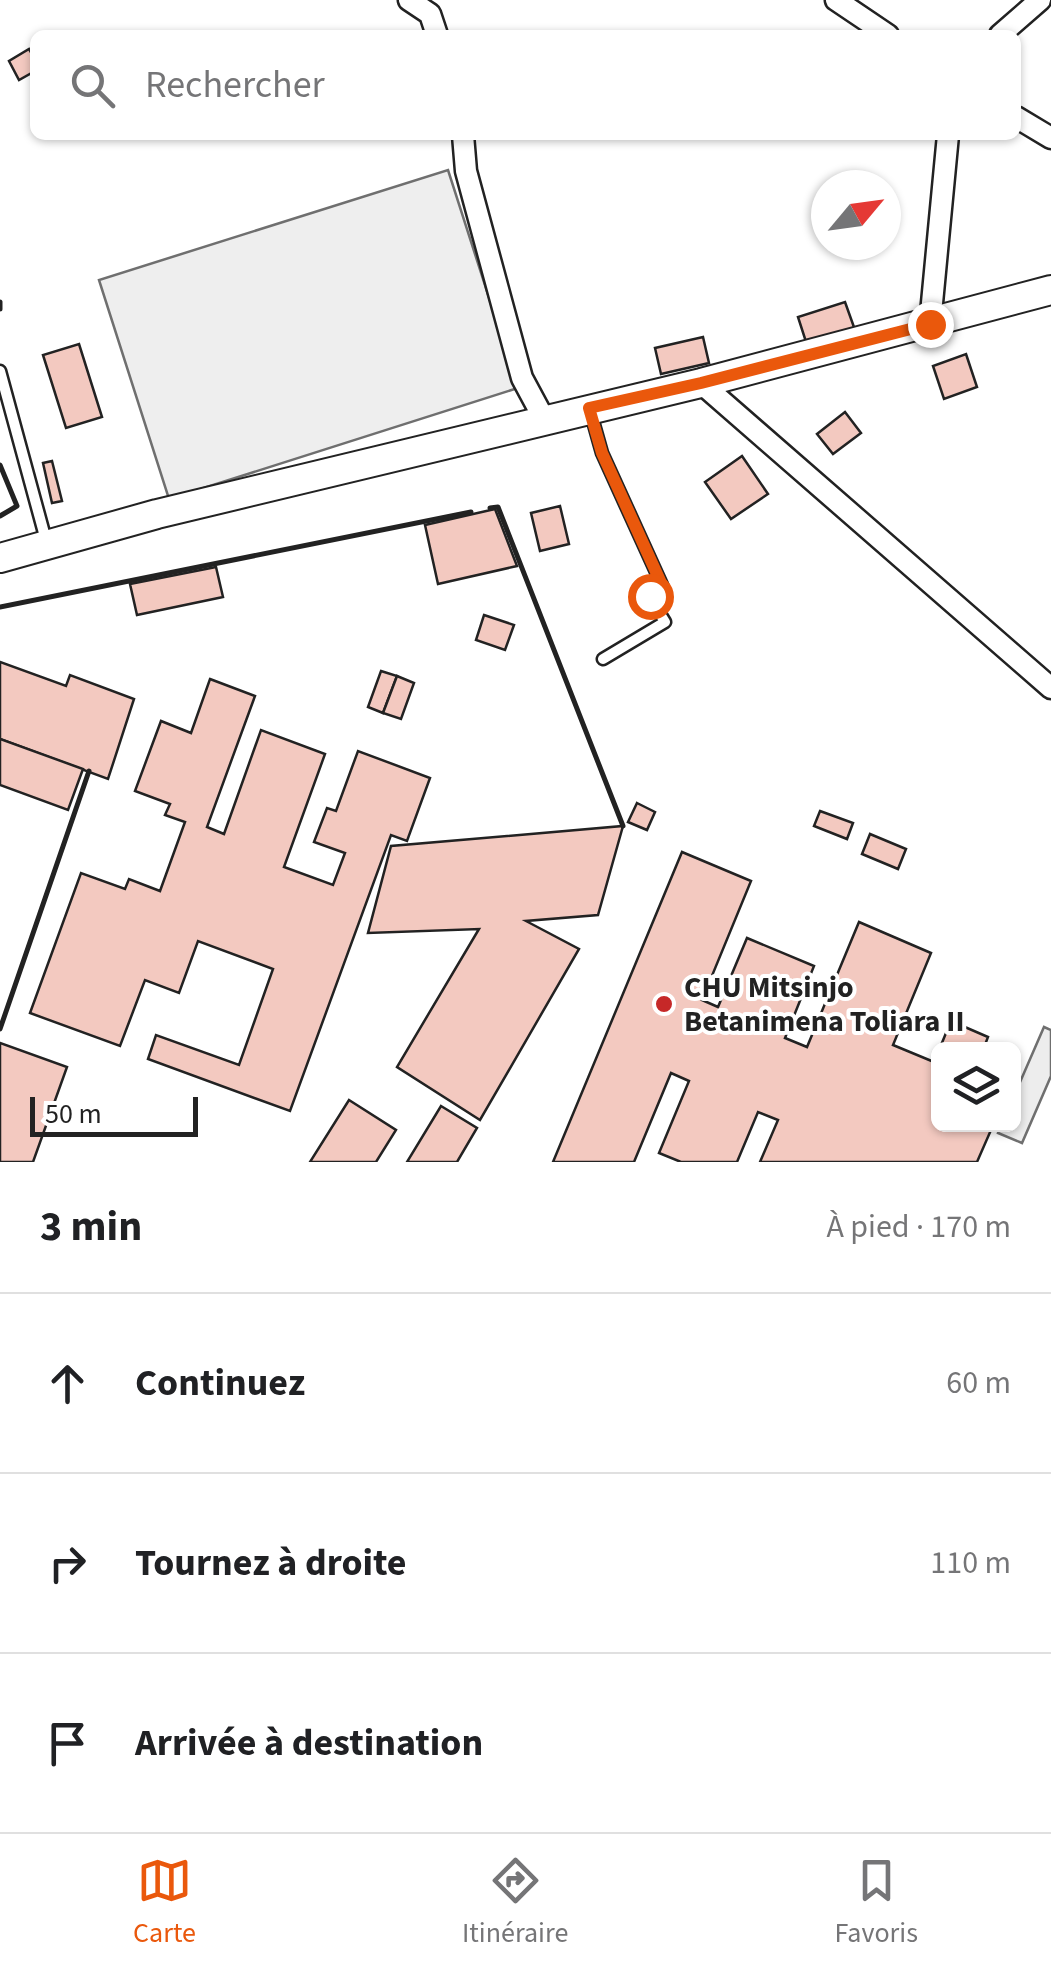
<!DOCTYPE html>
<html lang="fr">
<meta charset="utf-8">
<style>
:root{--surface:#fff;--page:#f2f2f2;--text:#202124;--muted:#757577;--line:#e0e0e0;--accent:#ea580c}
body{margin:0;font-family:"Source Sans 3",sans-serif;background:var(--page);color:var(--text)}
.controls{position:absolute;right:30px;bottom:30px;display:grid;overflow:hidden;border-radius:15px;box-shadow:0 2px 8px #0004}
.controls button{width:90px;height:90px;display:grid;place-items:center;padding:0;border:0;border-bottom:2px solid var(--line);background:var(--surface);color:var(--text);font:50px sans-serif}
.compass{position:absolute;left:811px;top:170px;width:90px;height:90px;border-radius:50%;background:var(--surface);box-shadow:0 2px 8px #0004;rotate:61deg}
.scale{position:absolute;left:30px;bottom:25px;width:168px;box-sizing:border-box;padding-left:10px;border:5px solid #222;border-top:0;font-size:28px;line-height:35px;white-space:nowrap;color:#222;-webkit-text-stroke:8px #fff;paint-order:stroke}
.stop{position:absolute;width:30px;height:30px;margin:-22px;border:8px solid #ea580c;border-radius:50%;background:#fff}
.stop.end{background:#ea580c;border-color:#fff;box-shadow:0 2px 10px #0008}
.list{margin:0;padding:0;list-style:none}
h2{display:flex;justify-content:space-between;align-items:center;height:130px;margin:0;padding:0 40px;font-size:42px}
h2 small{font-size:32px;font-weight:400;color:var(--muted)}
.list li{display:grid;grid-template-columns:65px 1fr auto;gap:30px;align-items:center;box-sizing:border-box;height:180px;padding:0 40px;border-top:2px solid var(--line)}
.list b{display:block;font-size:38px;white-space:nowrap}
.list em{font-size:32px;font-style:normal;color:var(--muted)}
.icon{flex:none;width:55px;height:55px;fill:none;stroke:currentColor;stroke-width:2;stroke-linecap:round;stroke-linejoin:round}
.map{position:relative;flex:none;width:1051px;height:1162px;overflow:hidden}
.search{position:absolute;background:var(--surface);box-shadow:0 2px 8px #0004;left:30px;right:30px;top:30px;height:110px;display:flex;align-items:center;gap:25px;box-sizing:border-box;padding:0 35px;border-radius:15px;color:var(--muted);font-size:38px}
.sheet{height:670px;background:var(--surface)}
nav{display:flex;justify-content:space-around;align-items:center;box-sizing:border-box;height:140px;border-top:2px solid var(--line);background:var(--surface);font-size:28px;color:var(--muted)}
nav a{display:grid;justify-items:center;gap:5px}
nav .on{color:var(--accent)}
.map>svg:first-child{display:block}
.green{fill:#eee;stroke:#6f6f6f;stroke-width:2.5}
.parking{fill:#ededed;stroke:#6f6f6f;stroke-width:2.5}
.building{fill:#f3c9c0;stroke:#222;stroke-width:2.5}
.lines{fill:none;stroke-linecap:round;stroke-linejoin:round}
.lane-casing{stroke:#222;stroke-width:15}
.street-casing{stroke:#222;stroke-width:25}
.secondary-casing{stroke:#222;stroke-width:32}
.lane{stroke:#fff;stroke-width:10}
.street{stroke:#fff;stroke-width:20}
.secondary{stroke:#fff;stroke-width:28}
.wall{stroke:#222;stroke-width:5}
.route{stroke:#ea580c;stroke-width:12}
.poi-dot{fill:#c62828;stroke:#fff;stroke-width:4}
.labels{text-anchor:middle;stroke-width:8;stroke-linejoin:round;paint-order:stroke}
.poi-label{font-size:30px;font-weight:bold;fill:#222;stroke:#fff;text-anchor:start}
</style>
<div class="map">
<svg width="1051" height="1162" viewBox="0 0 1051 1162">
<rect width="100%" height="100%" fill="#fff"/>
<path class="green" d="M448 170 518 388 169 499 99 280Z"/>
<path class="parking" d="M1044 1027 1051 1030V1076L1022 1143 998 1133 1001 1125 1014 1124V1096Z"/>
<g class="building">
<path d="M29 49 35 59V71L19 80 9 61Z"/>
<path d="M845 302 855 330 807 345 798 317Z"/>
<path d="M703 337 709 363 661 374 655 348Z"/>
<path d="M79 344 102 417 66 428 43 355Z"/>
<path d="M966 354 977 387 944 399 933 366Z"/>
<path d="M845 412 861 433 833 454 817 434Z"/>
<path d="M742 456 768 494 731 519 705 482Z"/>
<path d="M52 461 62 501 52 503 43 463Z"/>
<path d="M560 506 569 544 540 551 531 513Z"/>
<path d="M495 509 517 566 438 584 425 525Z"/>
<path d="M216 567 223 597 137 615 130 584Z"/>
<path d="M484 615 514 625 505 650 476 640Z"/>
<path d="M0 662 66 686 70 675 134 699 108 779 0 739Z"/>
<path d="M381 671 397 676 383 713 368 707Z"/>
<path d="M397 676 414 683 401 719 383 713Z"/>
<path d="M210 679 255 696 207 827 224 834 261 730 325 754 284 867 333 885 345 853 314 842 327 808 336 811 358 751 430 778 407 841 391 835 290 1111 148 1059 156 1035 239 1065 273 969 198 941 179 993 145 980 120 1046 30 1013 81 873 125 889 129 879 160 891 185 822 165 815 170 804 135 791 161 721 191 733Z"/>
<path d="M0 739 83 769 68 810 0 785Z"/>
<path d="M637 803 655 812 647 830 628 822Z"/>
<path d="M820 811 853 823 847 839 814 826Z"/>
<path d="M623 826 598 915 526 921 579 949 480 1120 397 1067 479 929 368 933 391 846Z"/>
<path d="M870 834 906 849 898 869 862 854Z"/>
<path d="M682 852 751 881 702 1000 718 1007 747 938 814 966 785 1038 807 1047 859 922 931 953 893 1045 934 1062 938 1051V1124H977L991 1130 977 1162H760L778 1120 758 1112 737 1162H681L659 1153 689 1081 671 1073 634 1162H553Z"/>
<path d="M951 1021 988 1037 983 1050H939Z"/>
<path d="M0 1043 67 1067 33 1162H0Z"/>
<path d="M349 1100 396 1130 376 1162H310Z"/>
<path d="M441 1106 477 1128 457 1162H407Z"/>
</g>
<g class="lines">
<g class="lane-casing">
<g id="lane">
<path d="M0 371 47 544"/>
<path d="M591 414 602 453 662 585 649 596 665 622 603 659"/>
</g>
</g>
<g class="street-casing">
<g id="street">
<path d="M409 0 430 14 437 35"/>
<path d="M836 0 888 35"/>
<path d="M1000 35 1040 0"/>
<path d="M1016 117 1051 138"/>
<path d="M463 135 466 171 522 378 544 419"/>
<path d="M930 324 948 135"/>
<path d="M701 383 1051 688"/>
</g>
</g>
<g class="secondary-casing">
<path id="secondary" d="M0 558 157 514 701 383 1051 290"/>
</g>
<use href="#lane" class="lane"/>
<use href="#street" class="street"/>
<use href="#secondary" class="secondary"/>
<g class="wall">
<path d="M0 302V309"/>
<path d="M0 465 17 506 0 516"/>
<path d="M490 508 498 507 623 826"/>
<path d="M0 607 471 512"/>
<path d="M0 1029 89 771"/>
</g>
</g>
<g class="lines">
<path class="route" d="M650 596 662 585 602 453 589 408 701 383 930 324"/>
</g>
<circle class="poi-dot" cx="664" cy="1004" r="10"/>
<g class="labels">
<g class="poi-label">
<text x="684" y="997">CHU Mitsinjo<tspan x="684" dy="34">Betanimena Toliara II</tspan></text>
</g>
</g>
</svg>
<div class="controls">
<button><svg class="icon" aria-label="layers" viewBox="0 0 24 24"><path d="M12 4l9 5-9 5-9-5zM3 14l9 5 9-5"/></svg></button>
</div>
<svg class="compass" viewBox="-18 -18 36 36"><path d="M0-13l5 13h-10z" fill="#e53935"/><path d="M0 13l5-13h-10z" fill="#757577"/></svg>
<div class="scale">50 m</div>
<div class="stop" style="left:650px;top:596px"></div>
<div class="stop end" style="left:930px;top:324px"></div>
<div class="search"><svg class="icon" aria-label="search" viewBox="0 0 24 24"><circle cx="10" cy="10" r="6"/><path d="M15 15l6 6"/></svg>Rechercher</div>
</div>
<section class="sheet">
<h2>3 min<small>À pied · 170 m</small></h2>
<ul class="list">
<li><svg class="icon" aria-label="ahead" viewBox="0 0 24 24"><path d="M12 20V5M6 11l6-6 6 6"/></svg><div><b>Continuez</b></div><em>60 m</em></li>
<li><svg class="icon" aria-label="right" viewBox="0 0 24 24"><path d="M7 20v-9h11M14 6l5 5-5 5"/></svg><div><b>Tournez à droite</b></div><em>110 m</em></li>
<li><svg class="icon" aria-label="arrive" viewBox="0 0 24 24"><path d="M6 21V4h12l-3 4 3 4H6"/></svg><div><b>Arrivée à destination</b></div></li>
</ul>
</section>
<nav>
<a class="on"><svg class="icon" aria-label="map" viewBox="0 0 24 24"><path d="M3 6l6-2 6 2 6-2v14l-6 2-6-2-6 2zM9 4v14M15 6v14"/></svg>Carte</a>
<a><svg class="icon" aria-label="directions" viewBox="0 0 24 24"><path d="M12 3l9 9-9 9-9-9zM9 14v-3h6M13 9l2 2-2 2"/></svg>Itinéraire</a>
<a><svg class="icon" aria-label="saved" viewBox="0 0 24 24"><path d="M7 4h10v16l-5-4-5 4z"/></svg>Favoris</a>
</nav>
